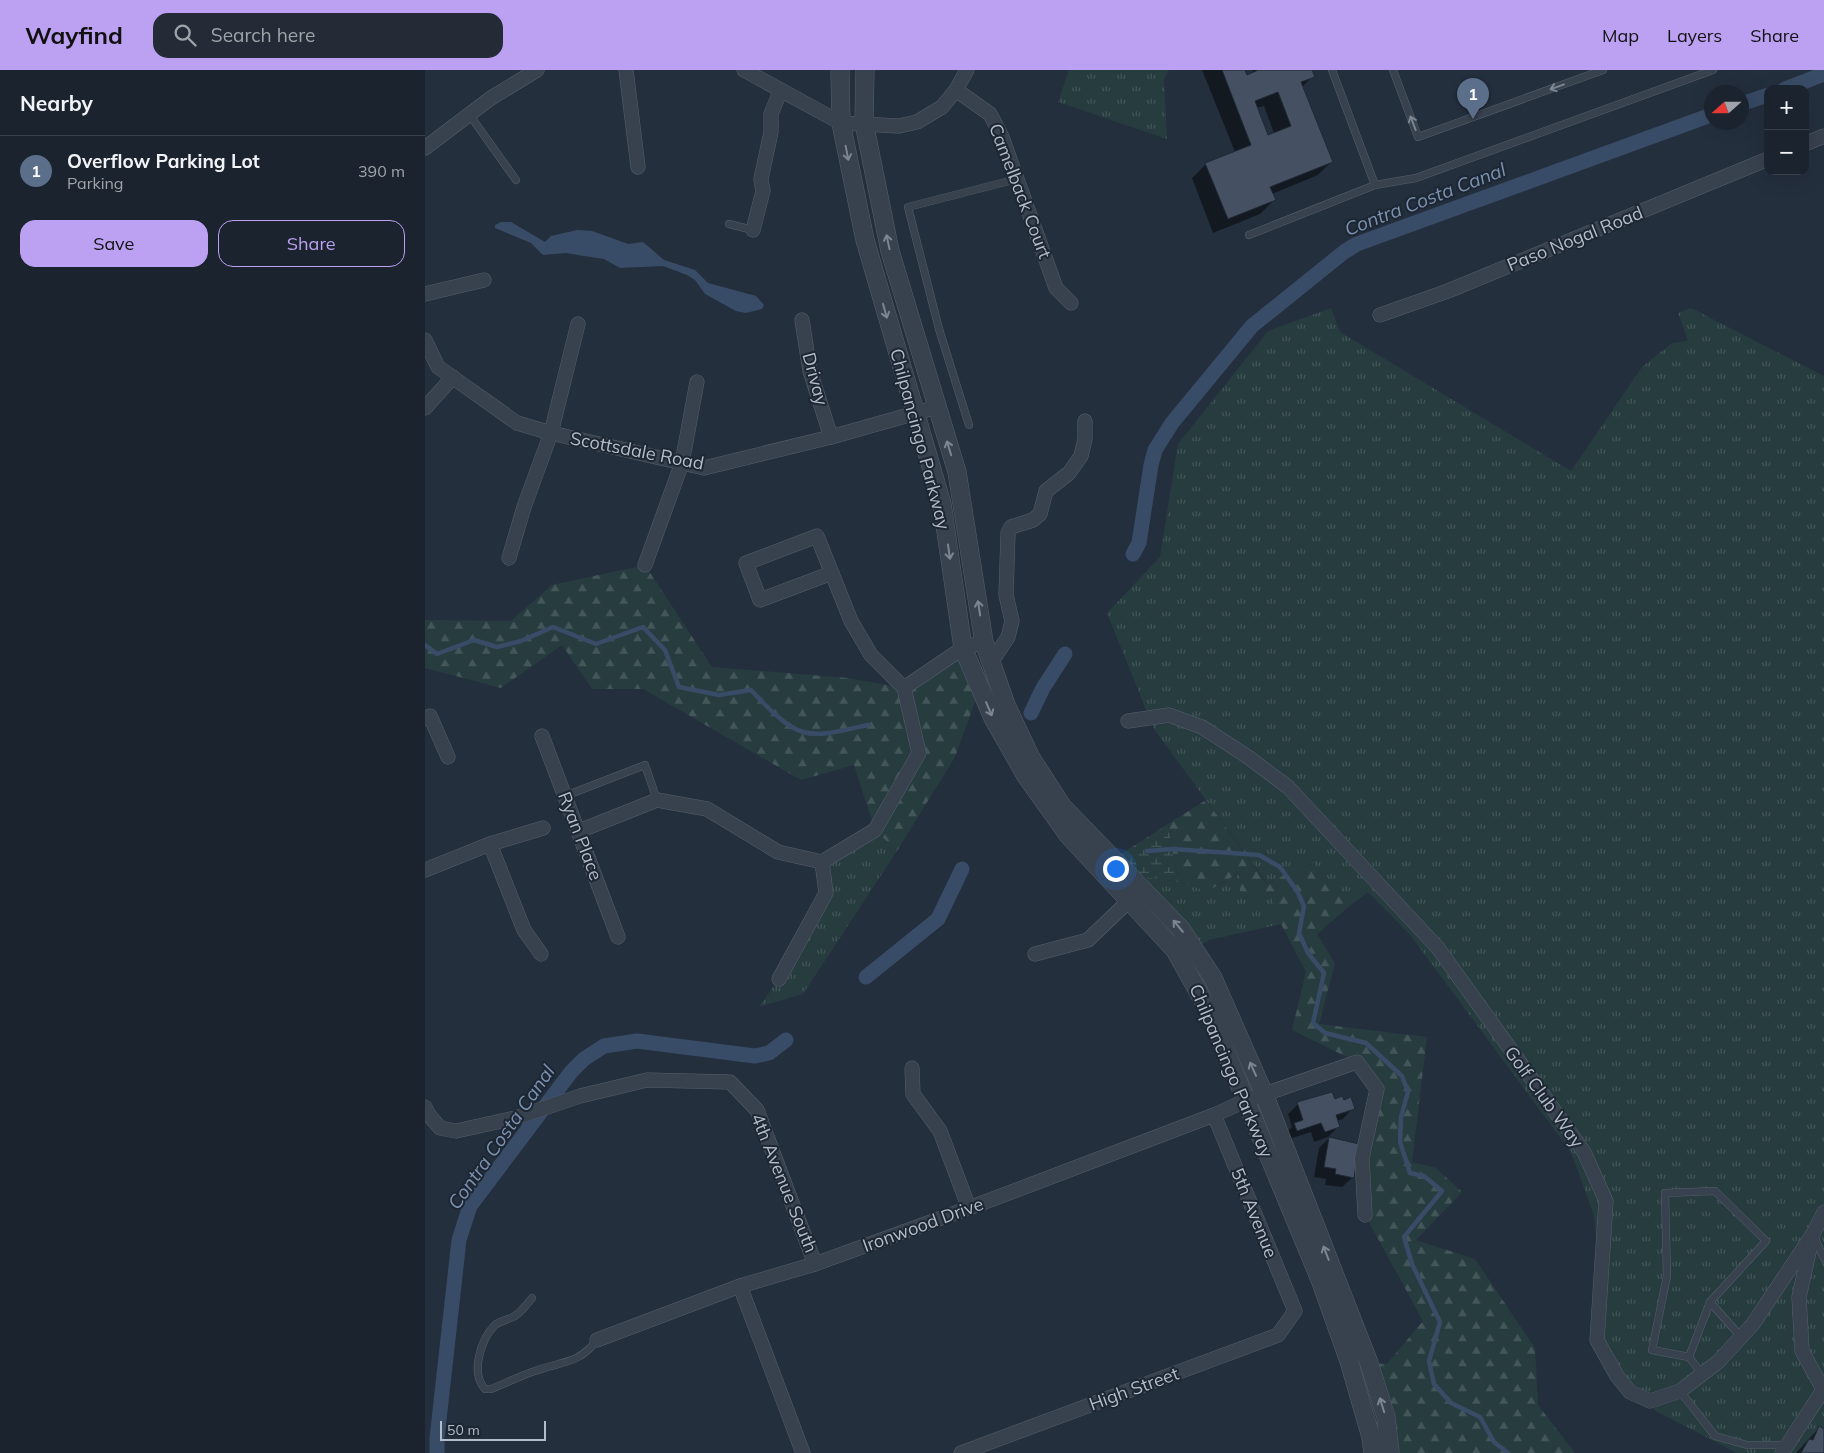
<!DOCTYPE html>
<meta charset="utf-8">
<style>
:root{--surface:#1b232e;--page:#242b36;--text:#f1f3f6;--muted:#a0a4aa;--line:#39404a;--accent:#bca0f2}
body{margin:0;font-family:Mulish,sans-serif;background:var(--page);color:var(--text)}
.controls{position:absolute;right:15px;top:15px;display:grid;overflow:hidden;border-radius:10px;box-shadow:0 5px 20px #0002}
.controls button{width:45px;height:45px;display:grid;place-items:center;padding:0;border:0;border-bottom:1px solid var(--line);background:var(--surface);color:var(--text);font:25px sans-serif}
.compass{position:absolute;left:1279px;top:15px;width:45px;height:45px;border-radius:50%;background:var(--surface);box-shadow:0 5px 20px #0002;rotate:249deg}
.scale{position:absolute;left:15px;bottom:12px;width:106px;box-sizing:border-box;padding-left:5px;border:2px solid #b4bcc9;border-top:0;font-size:14px;line-height:18px;white-space:nowrap;color:#b4bcc9;-webkit-text-stroke:4px #1d2633;paint-order:stroke}
.you{position:absolute;left:690px;top:798px;width:18px;height:18px;margin:-12px;border:4px solid #fff;border-radius:50%;background:#1a73e8;box-shadow:0 0 0 8px #1a73e833}
.badge{display:grid;place-items:center;width:32px;height:32px;border-radius:50%;background:var(--accent);color:#fff;font-size:16px;font-weight:700}
.pin{position:absolute;translate:-50% -41px;filter:drop-shadow(0 1px 2px #0008)}
.pin::after{content:'';position:absolute;top:26px;width:18px;height:15px;background:inherit;clip-path:polygon(0 0,100% 0,50% 100%)}
.list{margin:0;padding:0;list-style:none}
h2{display:flex;justify-content:space-between;align-items:center;height:65px;margin:0;padding:0 20px;font-size:21px}
h2 small{font-size:16px;font-weight:400;color:var(--muted)}
.list li{display:grid;grid-template-columns:32px 1fr auto;gap:15px;align-items:center;box-sizing:border-box;height:70px;padding:0 20px;border-top:1px solid var(--line)}
.list b{display:block;font-size:19px;white-space:nowrap}
.list p{margin:0;font-size:16px;white-space:nowrap;color:var(--muted)}
.list em{font-size:16px;font-style:normal;color:var(--muted)}
.actions{display:flex;gap:10px;padding:15px 20px}
.actions a{flex:1;padding:11px 0;border:1px solid var(--accent);border-radius:15px;text-align:center;font-size:18px;color:var(--accent)}
.actions .main{background:var(--accent);color:#111}
.icon{flex:none;width:28px;height:28px;fill:none;stroke:currentColor;stroke-width:2;stroke-linecap:round;stroke-linejoin:round}
.map{position:relative;flex:none;width:1399px;height:1383px;overflow:hidden}
header{display:flex;align-items:center;gap:30px;box-sizing:border-box;height:70px;padding:0 25px;background:var(--accent);color:#111}
header strong{font-size:24px}
nav{display:flex;gap:28px;margin-inline-start:auto;font-size:18px}
.search{width:350px;height:45px;background:var(--page);display:flex;align-items:center;gap:12px;box-sizing:border-box;padding:0 18px;border-radius:15px;color:var(--muted);font-size:19px}
main{display:flex}
aside{flex:1;background:var(--surface)}
.map>svg:first-child{display:block}
.grass{fill:url(#grass-tufts)}
.forest{fill:url(#forest-firs)}
.wetland{fill:url(#wetland-marsh)}
.water{fill:#394c67}
.shadow{fill:#0007;fill-rule:evenodd}
.lines{fill:none;stroke-linecap:round;stroke-linejoin:round}
.stream{stroke:#394c67;stroke-width:4.5}
.canal{stroke:#394c67;stroke-width:15}
.building{fill:#455162;stroke:#1f2835;fill-rule:evenodd}
.service-casing{stroke:#565f6c;stroke-width:8}
.minor-casing{stroke:#565f6c;stroke-width:15}
.tertiary-casing{stroke:#565f6c;stroke-width:19}
.service{stroke:#38414e;stroke-width:7}
.minor{stroke:#38414e;stroke-width:14}
.tertiary{stroke:#38414e;stroke-width:18}
.oneway{stroke:#7c8592}
.labels{text-anchor:middle;stroke-width:4;stroke-linejoin:round;paint-order:stroke}
.street-label{font-size:18px;fill:#b4bcc9;stroke:#1d2633}
.water-label{font-size:19px;font-style:italic;fill:#7c92b1;stroke:#1d2633}
</style>
<header>
<strong>Wayfind</strong>
<div class="search"><svg class="icon" aria-label="search" viewBox="0 0 24 24"><circle cx="10" cy="10" r="6"/><path d="M15 15l6 6"/></svg>Search here</div>
<nav><a>Map</a><a>Layers</a><a>Share</a></nav>
</header>
<main>
<aside>
<h2>Nearby<small></small></h2>
<ul class="list">
<li><span class="badge" style="background:#5c6f8a">1</span><div><b>Overflow Parking Lot</b><p>Parking</p></div><em>390 m</em></li>
</ul>
<div class="actions"><a class="main">Save</a><a>Share</a></div>
</aside>
<div class="map">
<svg width="1399" height="1383" viewBox="0 0 1399 1383">
<defs>
<pattern id="grass-tufts" width="24" height="20" patternUnits="userSpaceOnUse" patternTransform="scale(1.25)"><rect width="24" height="20" fill="#263c3f"/><path d="M3 7l-1-3M5 7V3M7 7l1-3M15 17l-1-3M17 17v-4M19 17l1-3" fill="none" stroke="#435659"/></pattern>
<pattern id="forest-firs" width="22" height="20" patternUnits="userSpaceOnUse" patternTransform="scale(1.25)"><rect width="22" height="20" fill="#263c3f"/><path d="M5 1l3.5 6h-7zM16 11l3.5 6h-7z" fill="#435659"/></pattern>
<pattern id="wetland-marsh" width="20" height="14" patternUnits="userSpaceOnUse" patternTransform="scale(1.25)"><rect width="20" height="14" fill="#263c3f"/><path d="M1 5h8M5 5V1M11 12h8M15 12V8" fill="none" stroke="#435659"/></pattern>
</defs>
<rect width="100%" height="100%" fill="#242f3e"/>
<g class="grass">
<path d="M644 0H744L739 9 742 69 633 32Z"/>
<path d="M906 238 915 262 1146 401 1217 297 1247 273 1263 271 1253 243 1266 238 1399 306V1383H1312L1229 1340 1225 1331 1205 1322 1172 1270 1176 1197 1168 1143 1146 1082 986 866 943 822 927 834 888 793 842 813 729 659 682 543 735 487 753 374 843 261Z"/>
<path d="M450 760 472 781 378 924 334 937 354 908 401 824 397 792Z"/>
<path d="M815 803 847 827 856 854 784 870 770 879 703 804 753 812 783 821Z"/>
</g>
<g class="forest">
<path d="M220 495 287 597 422 608 479 618 538 578 555 618 530 687 472 781 450 760 429 695 376 710 218 619H167L137 575 76 618 0 598V550L86 551 127 515Z"/>
<path d="M781 730 841 813 888 793 927 834 892 864 910 893 894 954 1002 967 987 1092 1011 1098 1037 1122 991 1170 1050 1189 1110 1278 1113 1335 1150 1383H965L944 1293 962 1294 998 1251 940 1145 937 1121 952 1019 932 992 867 960 881 902 856 854 847 827 815 821 814 803 783 821 753 812 743 754Z"/>
</g>
<path class="wetland" d="M743 754 753 812 703 804 688 789Z"/>
<path class="water" d="M76 152H86L120 172 126 166 152 160 167 161 203 174 218 172 239 190 270 200 283 213 331 226 339 235 337 239 321 243 311 241 280 224 270 210 262 205 238 196 195 198 179 189 159 186 141 183 118 185 106 173 70 158V155Z"/>
<g class="shadow">
<path d="M777 0H819L821 6 829 3 827 0H886L888 6 877 17 907 91 893 105 847 124 849 130 835 144 788 163 767 108 781 94 810 82ZM839 36 849 63 842 66 831 38Z"/>
<path d="M909 1030 918 1031 928 1038 918 1049 911 1051 913 1057 903 1067 889 1072 886 1062 861 1070 859 1065 867 1057 863 1044 873 1034Z"/>
<path d="M904 1068 928 1107 917 1117 900 1115 901 1109 889 1107 894 1078Z"/>
<path d="M1394 1358 1399 1361V1383H1371Z"/>
</g>
<g class="lines">
<g class="stream">
<path d="M0 575 12 584 49 570 72 577 96 571 128 557 171 574 218 557 240 580 254 617 294 625 326 620C338 633 360 657 378 662 398 668 424 658 444 655"/>
<path d="M722 781 748 779 834 785 855 797 872 821 879 836 874 863 883 883 899 903 888 953 900 963 941 973 977 1006 983 1022 976 1047 975 1072 985 1103 999 1106 1017 1121 979 1167 987 1194 1015 1252 1004 1291 1009 1314 1026 1333 1055 1347 1069 1372 1083 1383"/>
</g>
<g class="canal">
<path d="M1360 19 1399 4"/>
<path d="M1316 34 1343 25"/>
<path d="M708 484 714 473 726 395 730 380 747 353 827 256 919 182 932 174 1286 45"/>
<path d="M606 643 618 618 640 584"/>
<path d="M441 907 513 849 537 799"/>
<path d="M12 1383V1368L34 1170 45 1136 146 1002 159 989 179 976 212 971 330 986 344 983 361 970"/>
</g>
</g>
<g class="building">
<path d="M797 0H820L822 5 833 0H887L890 7 876 12 908 92 845 117 851 130 803 149 780 93 826 75ZM853 22 866 56 843 65 830 31Z"/>
<path d="M907 1022 910 1029 917 1026 919 1030 926 1027 930 1039 911 1045 915 1057 900 1062 896 1053 872 1061 869 1053 878 1050 872 1032Z"/>
<path d="M904 1067 934 1074 929 1108 910 1104 911 1099 899 1097Z"/>
<path d="M1394 1356 1399 1359V1383H1376L1384 1369 1388 1370Z"/>
</g>
<g class="lines">
<g class="service-casing">
<g id="service">
<path d="M968 0 993 67 1178 0"/>
<path d="M44 44 91 110"/>
<path d="M950 115 991 108 1288 0"/>
<path d="M304 154 328 160"/>
<path d="M824 165 950 115 907 0"/>
<path d="M544 355 514 259 483 137 592 109"/>
<path d="M140 726 220 695 232 730"/>
<path d="M1290 1121 1341 1171 1285 1232 1264 1287 1227 1280 1242 1206 1240 1123Z"/>
<path d="M1389 1167 1399 1188"/>
<path d="M107 1228C102 1234 95 1244 88 1247 82 1250 75 1251 70 1255 56 1269 45 1303 60 1319H66C81 1313 95 1306 110 1301 136 1291 153 1295 172 1270"/>
<path d="M1285 1232 1316 1267"/>
<path d="M1264 1287 1277 1304"/>
<path d="M1255 1321 1290 1366 1322 1375H1363"/>
</g>
</g>
<g class="minor-casing">
<g id="minor">
<path d="M201 0 213 97"/>
<path d="M319 0 416 53 474 56 492 52 517 37 531 20 542 0"/>
<path d="M531 20 565 44 577 67 631 218 646 233"/>
<path d="M1380 74 1399 66"/>
<path d="M0 78 66 28 112 0"/>
<path d="M328 160 338 121 336 109 346 62V44L355 22"/>
<path d="M0 224 59 210"/>
<path d="M955 245 1023 221 1343 89"/>
<path d="M377 250 385 301 406 367"/>
<path d="M0 270 13 297 92 353 126 363 279 398 406 367 512 337"/>
<path d="M0 338 28 307"/>
<path d="M84 488 99 437 126 363 153 254"/>
<path d="M220 495 257 393 272 312"/>
<path d="M566 593 583 567 587 551 581 525 583 463 586 457 608 450 615 444 621 421 644 403 656 386 660 369V351"/>
<path d="M479 618 538 578 559 572"/>
<path d="M0 648 5 646 23 687"/>
<path d="M703 651 744 645 777 657 823 687 863 717 1013 878 1159 1082 1181 1131 1172 1270 1192 1306 1205 1322 1225 1331 1255 1321 1293 1292 1328 1254 1388 1164"/>
<path d="M117 666 193 867"/>
<path d="M154 761 232 730 282 739 353 782 397 792 450 760 494 683 479 618 446 585 426 551 392 466 321 493 335 530 407 503"/>
<path d="M65 774 99 860 116 884"/>
<path d="M0 800 65 774 118 758"/>
<path d="M610 884 663 870 710 825"/>
<path d="M354 909 401 823 397 792"/>
<path d="M487 998 488 1024 515 1061 544 1138"/>
<path d="M0 1037 4 1045 15 1058 31 1061 90 1048 155 1026 222 1010 305 1012 332 1040 390 1194"/>
<path d="M1399 1142 1388 1164 1374 1227 1377 1281 1399 1321"/>
<path d="M315 1216 378 1383"/>
<path d="M172 1270 315 1216 390 1194 544 1138 789 1045 820 1031 932 992 952 1019 937 1088 940 1145"/>
<path d="M536 1383 853 1265 870 1241 789 1045"/>
<path d="M1357 1383 1398 1320"/>
</g>
</g>
<g class="tertiary-casing">
<g id="tertiary">
<path d="M415 0 416 53 440 170 517 434 538 578 568 648 601 706 643 765 750 880 783 939 896 1212 924 1291 946 1367 948 1383"/>
<path d="M440 0 439 53 465 181 532 402 559 572 581 635 606 688 637 736 756 859 788 908 839 1024 944 1293 961 1347 965 1383"/>
</g>
</g>
<use href="#service" class="service"/>
<use href="#minor" class="minor"/>
<use href="#tertiary" class="tertiary"/>
</g>
<defs><path id="oneway-shaft" d="M-6 0H5M1.5-3L5.5 0L1.5 3" fill="none" stroke-width="1.6" stroke-linecap="round" stroke-linejoin="round" transform="scale(1.25)"/></defs>
<g class="oneway">
<use href="#oneway-shaft" transform="translate(1132 17) rotate(160)"/>
<use href="#oneway-shaft" transform="translate(988 53) rotate(-111)"/>
<use href="#oneway-shaft" transform="translate(422 83) rotate(79)"/>
<use href="#oneway-shaft" transform="translate(463 172) rotate(-102)"/>
<use href="#oneway-shaft" transform="translate(460 241) rotate(74)"/>
<use href="#oneway-shaft" transform="translate(524 378) rotate(-107)"/>
<use href="#oneway-shaft" transform="translate(524 482) rotate(82)"/>
<use href="#oneway-shaft" transform="translate(554 538) rotate(-99)"/>
<use href="#oneway-shaft" transform="translate(564 639) rotate(67)"/>
<use href="#oneway-shaft" transform="translate(753 856) rotate(-130)"/>
<use href="#oneway-shaft" transform="translate(828 999) rotate(-114)"/>
<use href="#oneway-shaft" transform="translate(901 1183) rotate(-111)"/>
<use href="#oneway-shaft" transform="translate(957 1335) rotate(-107)"/>
</g>
<g class="labels">
<g class="street-label">
<text transform="translate(595 121) rotate(69)" y="6">Camelback Court</text>
<text transform="translate(1150 169) rotate(-22)" y="6">Paso Nogal Road</text>
<text transform="translate(390 309) rotate(75)" y="6">Drivay</text>
<text transform="translate(495 369) rotate(75)" y="6">Chilpancingo Parkway</text>
<text transform="translate(212 381) rotate(11)" y="6">Scottsdale Road</text>
<text transform="translate(155 766) rotate(69)" y="6">Ryan Place</text>
<text transform="translate(806 1001) rotate(67)" y="6">Chilpancingo Parkway</text>
<text transform="translate(1119 1027) rotate(54)" y="6">Golf Club Way</text>
<text transform="translate(359 1113) rotate(68)" y="6">4th Avenue South</text>
<text transform="translate(829 1143) rotate(68)" y="6">5th Avenue</text>
<text transform="translate(498 1155) rotate(-20)" y="6">Ironwood Drive</text>
<text transform="translate(709 1319) rotate(-20)" y="6">High Street</text>
</g>
<g class="water-label">
<text transform="translate(1000 129) rotate(-21)" y="7">Contra Costa Canal</text>
<text transform="translate(76 1067) rotate(-55)" y="7">Contra Costa Canal</text>
</g>
</g>
</svg>
<div class="controls">
<button>+</button>
<button>−</button>
</div>
<svg class="compass" viewBox="-18 -18 36 36"><path d="M0-13l5 13h-10z" fill="#e53935"/><path d="M0 13l5-13h-10z" fill="#a0a4aa"/></svg>
<div class="scale">50 m</div>
<div class="you"></div>
<div class="pin badge" style="left:1048px;top:49px;background:#5c6f8a">1</div>
</div>
</main>
